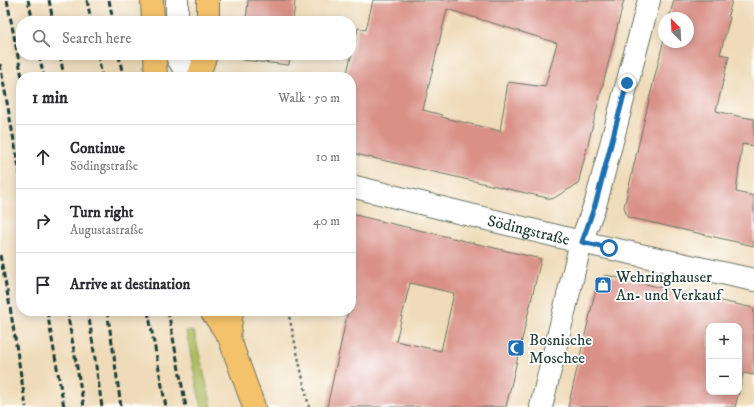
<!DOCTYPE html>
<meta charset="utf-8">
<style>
:root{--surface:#fff;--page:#f7f7f7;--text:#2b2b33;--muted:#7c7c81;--line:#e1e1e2}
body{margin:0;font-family:"IM FELL DW Pica",serif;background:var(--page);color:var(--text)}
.controls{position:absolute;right:12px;bottom:12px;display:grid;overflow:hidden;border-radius:8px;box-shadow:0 2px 10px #0003}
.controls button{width:36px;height:36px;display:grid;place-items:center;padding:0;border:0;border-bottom:1px solid var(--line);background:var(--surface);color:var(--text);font:20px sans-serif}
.compass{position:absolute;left:658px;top:12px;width:36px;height:36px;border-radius:50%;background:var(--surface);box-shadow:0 2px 10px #0003;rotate:336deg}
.stop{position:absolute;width:12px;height:12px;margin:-9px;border:3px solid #1f6fb2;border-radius:50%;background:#fff}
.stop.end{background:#1f6fb2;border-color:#fff;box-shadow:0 1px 4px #0008}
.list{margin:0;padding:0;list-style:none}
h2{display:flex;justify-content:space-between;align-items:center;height:52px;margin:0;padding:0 16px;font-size:17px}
h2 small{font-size:13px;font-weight:400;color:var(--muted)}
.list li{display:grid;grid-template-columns:26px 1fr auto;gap:12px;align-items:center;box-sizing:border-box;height:64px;padding:0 16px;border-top:1px solid var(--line)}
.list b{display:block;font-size:15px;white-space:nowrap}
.list p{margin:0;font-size:13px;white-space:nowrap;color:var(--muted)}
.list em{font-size:13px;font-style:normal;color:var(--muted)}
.icon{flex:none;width:22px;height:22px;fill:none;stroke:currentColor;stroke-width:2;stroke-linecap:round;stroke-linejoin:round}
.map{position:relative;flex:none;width:754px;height:407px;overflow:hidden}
.search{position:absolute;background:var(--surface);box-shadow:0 2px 10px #0003;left:16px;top:16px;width:340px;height:44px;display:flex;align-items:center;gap:10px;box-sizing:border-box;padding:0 14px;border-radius:16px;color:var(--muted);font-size:15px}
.panel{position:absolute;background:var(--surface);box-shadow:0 2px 10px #0003;left:16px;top:72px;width:340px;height:244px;border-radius:16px}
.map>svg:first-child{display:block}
.green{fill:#afbd5f;stroke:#677d4a}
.building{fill:#d99086;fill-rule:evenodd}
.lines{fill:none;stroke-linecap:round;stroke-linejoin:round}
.minor-casing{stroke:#687463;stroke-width:24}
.major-casing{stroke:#687463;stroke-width:24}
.path{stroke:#687463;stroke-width:2.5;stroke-dasharray:3 3;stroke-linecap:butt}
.minor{stroke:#fff;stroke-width:22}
.major{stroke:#f3c26a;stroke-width:22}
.rail{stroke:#1f3d34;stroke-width:3;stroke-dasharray:6 3;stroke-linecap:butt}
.route{stroke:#1f6fb2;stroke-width:5}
.labels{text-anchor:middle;stroke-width:3.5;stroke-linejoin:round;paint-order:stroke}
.street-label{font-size:16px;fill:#1f3d34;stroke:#fff}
.poi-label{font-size:16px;fill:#1f3d34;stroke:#fff;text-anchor:start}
</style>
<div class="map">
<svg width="754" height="407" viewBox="0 0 754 407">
<rect width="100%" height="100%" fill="#fff"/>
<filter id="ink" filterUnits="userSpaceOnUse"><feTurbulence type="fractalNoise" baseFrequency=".025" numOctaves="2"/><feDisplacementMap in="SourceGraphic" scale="8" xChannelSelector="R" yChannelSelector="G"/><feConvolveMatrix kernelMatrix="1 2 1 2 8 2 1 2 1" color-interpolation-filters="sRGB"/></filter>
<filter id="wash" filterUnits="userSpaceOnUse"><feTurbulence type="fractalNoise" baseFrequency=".012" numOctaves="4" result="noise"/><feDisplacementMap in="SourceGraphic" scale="16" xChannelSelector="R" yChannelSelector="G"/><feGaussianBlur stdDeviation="0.9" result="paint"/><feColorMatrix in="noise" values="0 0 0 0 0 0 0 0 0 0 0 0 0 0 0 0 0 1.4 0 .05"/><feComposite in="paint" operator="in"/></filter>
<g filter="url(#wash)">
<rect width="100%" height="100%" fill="#efdbb9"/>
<path class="green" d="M186 331 194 332 212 407H202L198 393Z"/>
<g id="blocks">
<g class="building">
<path d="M248 0H295L293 21H246Z"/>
<path d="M373 0H624L578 184 552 199 351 153V77H346L358 28 366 30ZM447 9 557 43 545 87 508 82 500 131 441 117 442 115 423 110Z"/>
<path d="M674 0H732L728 16 730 17 720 54 729 56 716 111 742 117 754 119V146L742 144 736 192 754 196V246L627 217 624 207 650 96 664 39V42H688V18H669Z"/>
<path d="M242 55H290L289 65 242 60Z"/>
<path d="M351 214 541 259 506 407H327L348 311H351ZM410 283 454 293 441 351 396 341Z"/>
<path d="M606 275 702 297 754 308V375L743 373 739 392V326H709V392H739L735 407H568L598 280Z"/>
</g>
</g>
</g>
<g filter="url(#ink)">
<use href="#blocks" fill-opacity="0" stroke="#687463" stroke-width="1"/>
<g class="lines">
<g class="minor-casing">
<g id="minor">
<path d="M177 0V21"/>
<path d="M178 55V59L190 77"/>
<path id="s1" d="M351 186 581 242 754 280"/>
<path d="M541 407 581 242 596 202 649 0"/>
</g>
</g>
<g class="major-casing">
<g id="major">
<path d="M152 0 153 21"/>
<path d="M208 21V0"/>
<path d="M155 55 156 77"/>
<path d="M198 77 206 55"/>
<path d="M211 311 229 337 254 407"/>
<path d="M229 337 232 311"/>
</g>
</g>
<path class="path" d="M288 311 309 407"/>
<use href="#minor" class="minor"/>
<use href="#major" class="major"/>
<g class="rail">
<path d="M7 0 22 77"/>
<path d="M28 0 33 21"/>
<path d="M49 0 53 21"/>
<path d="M87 0 91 21"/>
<path d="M109 0 113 21"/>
<path d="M39 55 44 77"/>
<path d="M60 55 64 77"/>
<path d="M98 55 102 77"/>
<path d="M119 55 123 77"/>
<path d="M0 64 21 179"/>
<path d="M0 255 10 307 26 407"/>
<path d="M47 311 64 407"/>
<path d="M67 311 84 407"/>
<path d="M88 311 102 407"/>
<path d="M107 311 113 349 121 407"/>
<path d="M148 311 166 407"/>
<path d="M168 311 186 407"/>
</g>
</g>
</g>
<g class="lines" filter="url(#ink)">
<path class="route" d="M609 248 582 242 596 202 627 83"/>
</g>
<defs>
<g id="shop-square" transform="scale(0.9)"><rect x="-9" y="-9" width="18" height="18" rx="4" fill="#1f6fb2" stroke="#fff"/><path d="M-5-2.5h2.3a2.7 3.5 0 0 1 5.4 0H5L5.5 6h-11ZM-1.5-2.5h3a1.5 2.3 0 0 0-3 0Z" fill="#fff"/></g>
<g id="mosque-square" transform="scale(0.9)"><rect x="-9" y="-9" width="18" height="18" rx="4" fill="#1f6fb2" stroke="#fff"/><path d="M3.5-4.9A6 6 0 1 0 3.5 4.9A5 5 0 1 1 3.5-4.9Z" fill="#fff"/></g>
</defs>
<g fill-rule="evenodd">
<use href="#shop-square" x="603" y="285"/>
<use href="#mosque-square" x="516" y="348"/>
</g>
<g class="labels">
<g class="street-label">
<text dy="6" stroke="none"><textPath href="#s1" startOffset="183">Södingstraße</textPath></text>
</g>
<g class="poi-label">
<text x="616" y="282">Wehringhauser<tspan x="616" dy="18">An- und Verkauf</tspan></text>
<text x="529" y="345">Bosnische<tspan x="529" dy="18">Moschee</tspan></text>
</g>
</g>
</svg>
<div class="controls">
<button>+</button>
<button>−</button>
</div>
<svg class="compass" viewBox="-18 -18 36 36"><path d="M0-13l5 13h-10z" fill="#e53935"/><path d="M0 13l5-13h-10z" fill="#7c7c81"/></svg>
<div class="stop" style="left:609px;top:248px"></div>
<div class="stop end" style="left:627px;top:83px"></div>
<div class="search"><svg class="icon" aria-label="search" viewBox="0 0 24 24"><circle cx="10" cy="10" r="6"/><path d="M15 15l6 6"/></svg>Search here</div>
<section class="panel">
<h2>1 min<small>Walk · 50 m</small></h2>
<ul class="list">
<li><svg class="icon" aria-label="ahead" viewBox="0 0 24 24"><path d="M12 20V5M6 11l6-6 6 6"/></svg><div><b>Continue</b><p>Södingstraße</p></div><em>10 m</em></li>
<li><svg class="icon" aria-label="right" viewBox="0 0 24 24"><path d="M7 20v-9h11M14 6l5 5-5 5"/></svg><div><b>Turn right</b><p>Augustastraße</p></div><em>40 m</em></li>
<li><svg class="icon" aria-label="arrive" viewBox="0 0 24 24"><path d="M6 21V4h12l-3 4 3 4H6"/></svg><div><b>Arrive at destination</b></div></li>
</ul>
</section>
</div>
